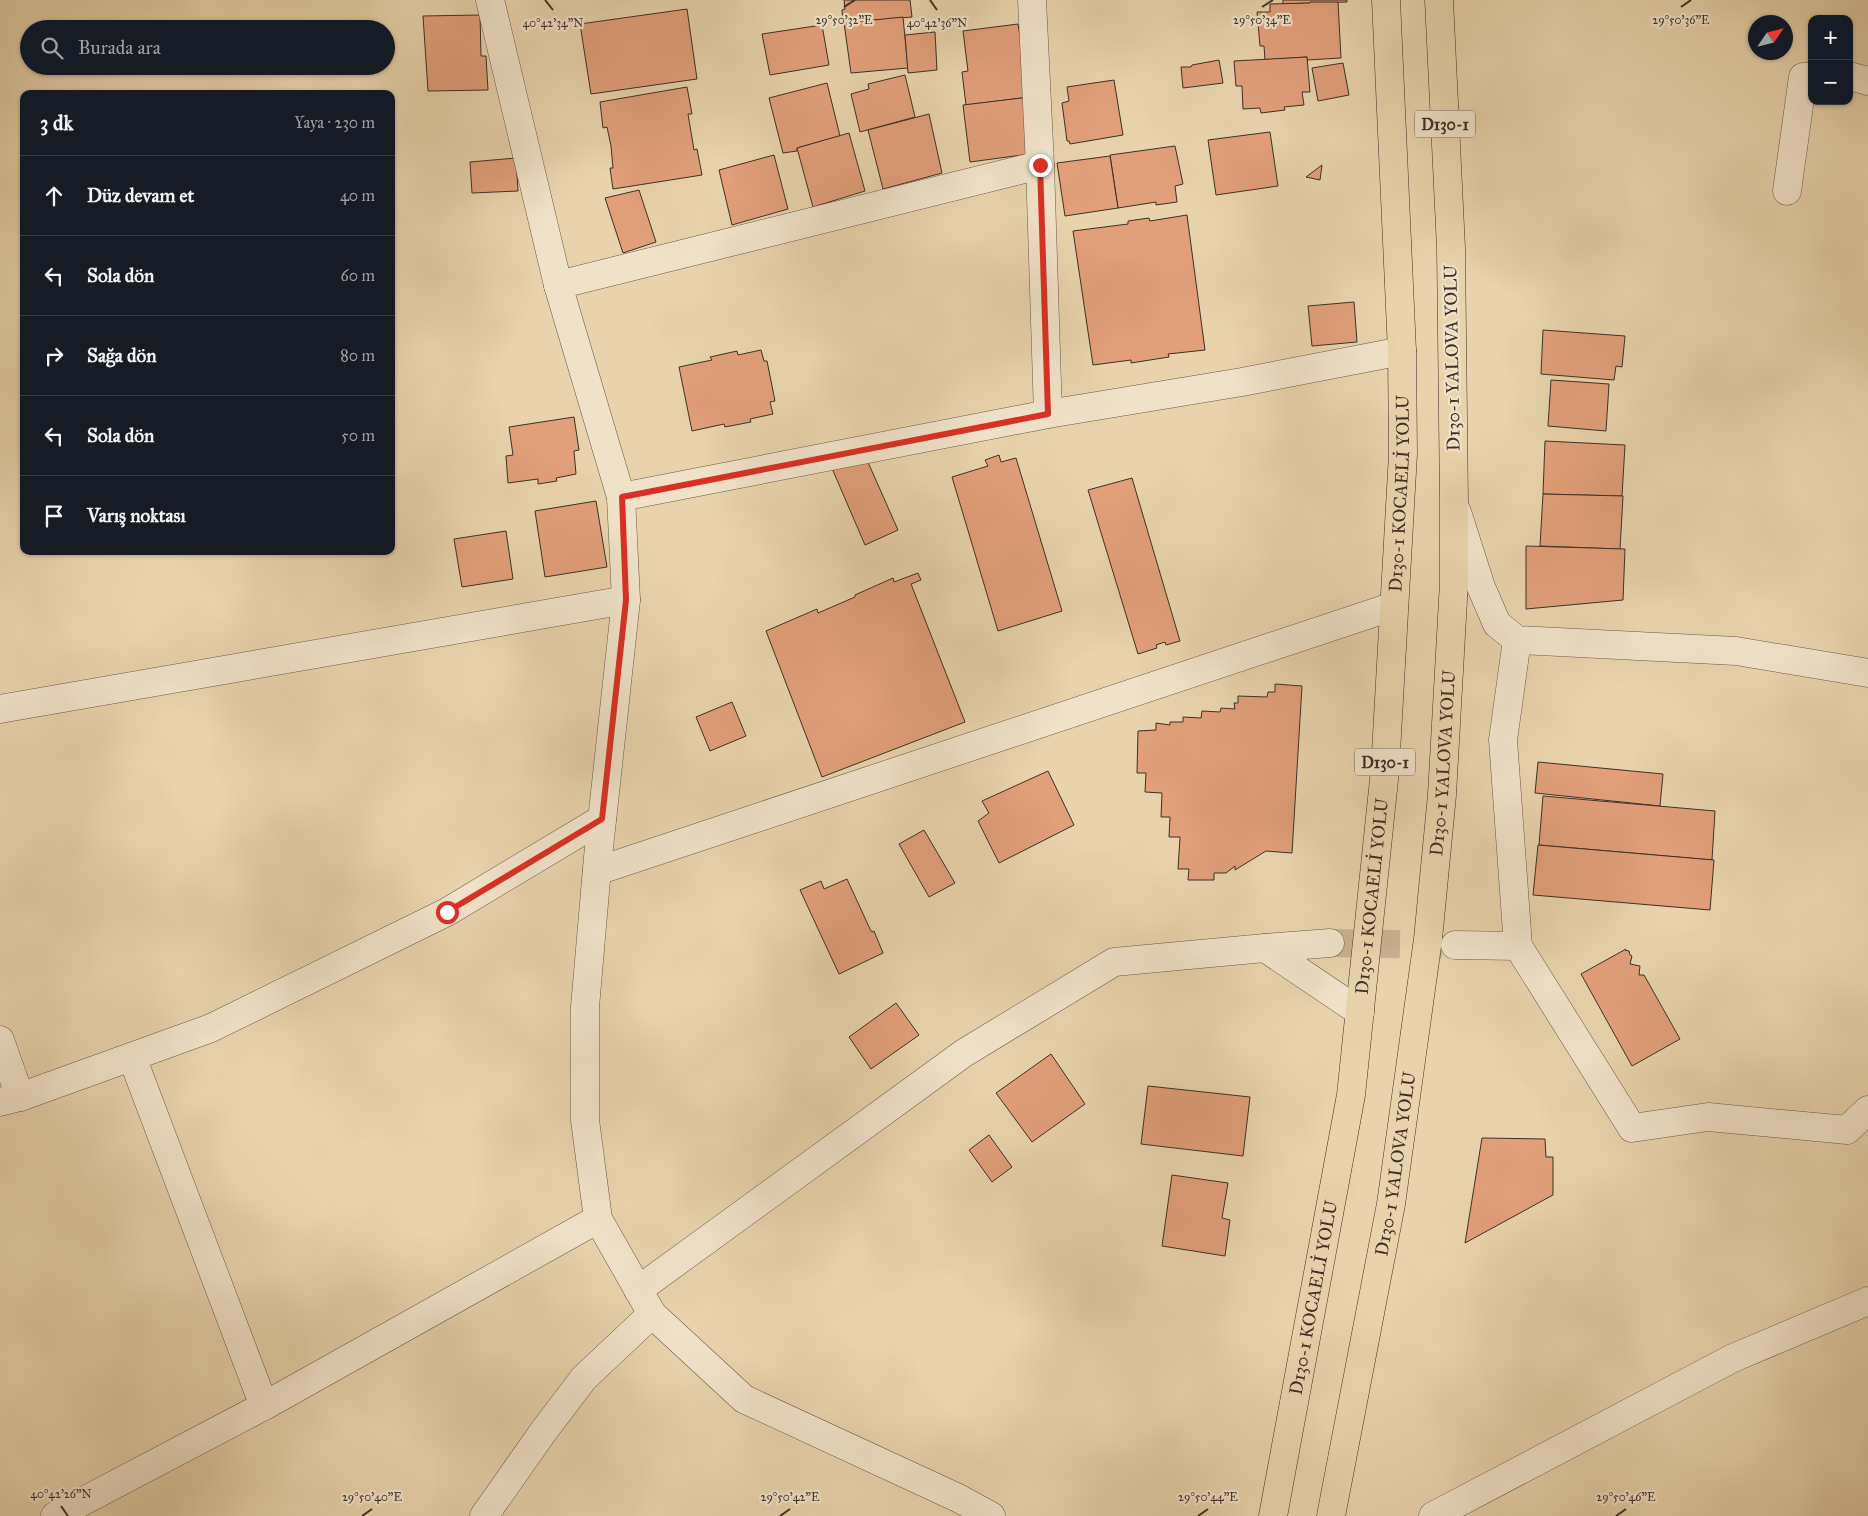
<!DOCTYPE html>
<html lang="tr">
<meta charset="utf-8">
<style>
:root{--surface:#171b24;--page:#242831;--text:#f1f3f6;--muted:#9ea1a6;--line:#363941}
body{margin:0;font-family:"IM FELL Great Primer",serif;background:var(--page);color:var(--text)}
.controls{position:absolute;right:15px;top:15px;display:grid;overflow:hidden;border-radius:10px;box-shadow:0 1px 4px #0004}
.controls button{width:45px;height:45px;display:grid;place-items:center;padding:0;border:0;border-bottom:1px solid var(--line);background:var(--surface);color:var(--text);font:25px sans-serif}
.compass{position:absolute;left:1748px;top:15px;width:45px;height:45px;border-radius:50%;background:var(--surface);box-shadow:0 1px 4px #0004;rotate:55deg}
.stop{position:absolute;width:15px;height:15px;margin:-11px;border:4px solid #d93025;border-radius:50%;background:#fff}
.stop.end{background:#d93025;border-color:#fff;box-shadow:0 1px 5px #0008}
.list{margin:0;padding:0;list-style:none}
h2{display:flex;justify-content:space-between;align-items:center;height:65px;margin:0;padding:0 20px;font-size:21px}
h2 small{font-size:16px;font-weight:400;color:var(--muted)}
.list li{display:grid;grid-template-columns:32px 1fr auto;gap:15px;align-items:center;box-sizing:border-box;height:80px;padding:0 20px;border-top:1px solid var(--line)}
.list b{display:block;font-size:19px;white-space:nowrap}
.list em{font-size:16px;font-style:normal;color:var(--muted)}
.icon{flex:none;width:28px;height:28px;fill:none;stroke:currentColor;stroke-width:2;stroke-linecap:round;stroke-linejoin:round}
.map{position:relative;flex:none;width:1868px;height:1516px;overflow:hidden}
.search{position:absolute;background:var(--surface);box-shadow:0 1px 4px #0004;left:20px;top:20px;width:375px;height:55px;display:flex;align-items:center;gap:12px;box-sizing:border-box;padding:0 18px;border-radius:28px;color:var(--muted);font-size:19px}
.panel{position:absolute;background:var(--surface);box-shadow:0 1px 4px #0004;left:20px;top:90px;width:375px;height:465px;border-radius:10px}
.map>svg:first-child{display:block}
.building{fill:#e19f7a;stroke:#3d2f26}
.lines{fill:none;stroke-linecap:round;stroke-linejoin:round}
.minor-tunnel{stroke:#c6b291;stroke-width:28;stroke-dasharray:28 14;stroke-linecap:butt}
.minor-casing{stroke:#685848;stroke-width:29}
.highway-casing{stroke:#3d2f26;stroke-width:29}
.minor{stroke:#f0e2c9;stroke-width:28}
.highway{stroke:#e8d3ac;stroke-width:28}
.route{stroke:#d93025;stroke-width:6}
.ticks{fill:none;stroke:#3d2f26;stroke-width:2}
.labels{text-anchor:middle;stroke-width:4.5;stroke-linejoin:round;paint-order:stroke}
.shield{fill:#f0e2c9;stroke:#736557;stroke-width:1}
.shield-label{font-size:16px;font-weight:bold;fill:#3d2f26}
.street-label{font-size:18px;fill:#3d2f26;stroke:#f0e2c9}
.ticks-label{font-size:12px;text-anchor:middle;fill:#3d2f26;stroke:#f0e2c9;stroke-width:4.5;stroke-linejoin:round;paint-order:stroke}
</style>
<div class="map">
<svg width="1868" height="1516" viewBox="0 0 1868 1516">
<rect width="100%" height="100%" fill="#e8d3ac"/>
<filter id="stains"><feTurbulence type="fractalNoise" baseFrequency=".004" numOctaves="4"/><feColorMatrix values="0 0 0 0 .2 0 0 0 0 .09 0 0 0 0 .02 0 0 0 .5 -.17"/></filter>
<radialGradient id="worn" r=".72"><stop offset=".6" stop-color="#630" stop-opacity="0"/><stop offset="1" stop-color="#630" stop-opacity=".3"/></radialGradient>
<g class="building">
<path d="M844 0H910L912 17 843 23 842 10 845 9Z"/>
<path d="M1283 0H1347V2L1283 4Z"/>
<path d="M1310 2H1338L1341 58 1307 60V57L1265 60 1264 46H1260L1257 12H1270V4L1310 3Z"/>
<path d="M687 9 697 79 591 94 580 24Z"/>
<path d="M480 15 481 56H486L488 90 428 91 423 16Z"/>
<path d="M903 17 908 68 851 73 844 23Z"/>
<path d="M1018 24 1030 97 966 105 962 72 968 71 963 31Z"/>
<path d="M822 25 829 65 770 75 762 34Z"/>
<path d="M935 32 937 70 908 73 905 35Z"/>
<path d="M1307 57 1310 92H1302L1304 105 1284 107 1285 110 1261 113 1260 108 1243 109 1242 86H1236L1234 61Z"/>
<path d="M1219 60 1223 83 1183 88 1181 67H1191L1192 65Z"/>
<path d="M1343 63 1349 95 1318 101 1312 68Z"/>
<path d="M905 75 915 117 860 132 851 94 869 89 868 84Z"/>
<path d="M1114 80 1123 135 1070 144 1069 141H1067L1062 103 1069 101 1067 87Z"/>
<path d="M827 83 840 136 797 148V151L783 153 769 98Z"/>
<path d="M687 87 692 114H688L694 150 697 149 702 175 613 189 610 168H613L611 146 607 127 603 128 600 102Z"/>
<path d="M1030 97 1037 153 970 162 963 105Z"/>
<path d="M929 114 942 173 883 189 868 130Z"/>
<path d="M1270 132 1278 186 1216 195 1208 140Z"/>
<path d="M849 133 865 191 813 207 797 148Z"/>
<path d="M1175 146 1183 184 1175 186 1177 202 1156 205V202L1118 208 1110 155Z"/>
<path d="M774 155 788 209 732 225 719 170Z"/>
<path d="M1110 156 1118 208 1065 216 1057 163Z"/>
<path d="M516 158 518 191 472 193 470 162Z"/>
<path d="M1322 165 1320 180 1306 177Z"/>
<path d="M639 190 656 242 623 253 605 198Z"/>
<path d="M1187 215 1205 350 1168 354 1169 357 1131 363V360L1093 365 1073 231 1128 224V221L1149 218 1150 221Z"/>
<path d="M1354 302 1357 342 1312 346 1308 306Z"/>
<path d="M1543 330 1625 336 1622 367 1616 366 1614 380 1541 374Z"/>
<path d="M761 350 764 361H767L775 401 770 402 773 414 750 419 751 422 725 427 724 424 692 431 679 367 712 360 710 357 737 351 738 355Z"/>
<path d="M1551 380 1609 384 1606 431 1548 426Z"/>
<path d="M574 417 579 450 574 451 576 474 556 478 557 481 538 484V479L508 483 506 456 513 455 509 427Z"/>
<path d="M1545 441 1625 445 1622 496 1543 494Z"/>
<path d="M863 451 898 530 865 545 831 466Z"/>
<path d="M999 455 1001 462 1016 458 1062 611 998 631 952 477 988 466 985 460Z"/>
<path d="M1132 478 1180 641 1166 645 1165 642 1156 645 1157 648 1138 654 1088 490Z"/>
<path d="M1543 494 1623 496 1620 549 1540 546Z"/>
<path d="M596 501 607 567 545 577 535 511Z"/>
<path d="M506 531 513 579 462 587 454 539Z"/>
<path d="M1526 546 1625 549 1623 600 1526 609Z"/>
<path d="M918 573 921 580 911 584 965 722 822 777 766 631 817 609 818 613 855 597V595L893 578 894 582Z"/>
<path d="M1275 684 1302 686 1292 853 1266 851 1235 870V866L1226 873H1214V880H1188L1189 869H1178L1180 837H1169L1170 817H1161L1162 793 1145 792 1146 773H1137L1138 731 1156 730V723L1170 725V722H1183V717L1201 718 1202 711 1220 712 1221 708 1235 709 1234 703H1238V696L1267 697 1268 692H1275Z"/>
<path d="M732 702 746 736 710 751 696 717Z"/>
<path d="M1538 762 1663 774 1660 806 1535 793Z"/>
<path d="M1048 771 1074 825 999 863 978 821 989 813 982 801Z"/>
<path d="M1543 796 1715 811 1712 860 1539 845Z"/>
<path d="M924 830 955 883 929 897 899 844Z"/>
<path d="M1538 845 1714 860 1710 910 1533 895Z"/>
<path d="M847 879 870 929 872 932 874 931 883 953 839 974 800 890 821 881 824 889Z"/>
<path d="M1626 949 1625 950 1629 951 1630 955 1632 956 1630 964 1640 966 1639 975H1644L1680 1039 1632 1066 1581 974Z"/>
<path d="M896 1003 919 1035 871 1069 849 1037Z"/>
<path d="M1051 1054 1085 1104 1032 1142 996 1093Z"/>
<path d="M1148 1086 1250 1097 1243 1156 1141 1144Z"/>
<path d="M989 1135 1012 1167 992 1182 969 1150Z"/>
<path d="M1482 1138 1545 1139 1546 1157H1553V1195L1465 1243Z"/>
<path d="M1172 1175 1228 1183 1222 1218 1230 1220 1225 1256 1162 1246Z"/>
</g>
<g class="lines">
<path class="minor-tunnel" d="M1330 943 1451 945"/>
<g class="minor-casing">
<g id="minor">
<path d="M490 0 558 285 621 497 626 600 598 857 585 1007V1120L598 1219 652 1314 744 1399 958 1498 991 1516"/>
<path d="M1032 0 1040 165 1048 414"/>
<path d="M1849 76 1868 81"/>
<path d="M1787 191 1803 77H1812"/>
<path d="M558 285 1040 165"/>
<path d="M621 497 1048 414 1242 382 1402 351"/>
<path d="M1457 512 1481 587 1497 624 1517 640 1736 651 1868 673"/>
<path d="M1517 640 1503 740 1518 946 1632 1128 1708 1117 1847 1130 1868 1110"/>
<path d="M0 709 626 600"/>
<path d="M597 871 1394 606"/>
<path d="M1455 945 1518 946"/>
<path d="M1265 948 1330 943"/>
<path d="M0 1040 20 1097"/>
<path d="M132 1057 264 1406"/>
<path d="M0 1102 20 1097 211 1028 447 912 602 819"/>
<path d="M638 1290 964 1053 1114 962 1265 948 1360 1012"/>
<path d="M55 1516 264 1406 598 1219"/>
<path d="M484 1516 543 1432 584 1378 652 1314"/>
<path d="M1433 1516 1733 1358 1868 1301"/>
</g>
</g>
<g class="highway-casing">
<g id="highway">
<path id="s1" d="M1273 1516 1351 1095 1385 770 1403 454 1402 351 1386 0"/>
<path id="s2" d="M1331 1516 1391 1204 1428 939 1442 795 1454 582V503L1451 248 1439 0"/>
</g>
</g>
<use href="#minor" class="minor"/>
<use href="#highway" class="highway"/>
</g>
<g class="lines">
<path class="route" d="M447 912 602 819 626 600 622 497 1048 414 1040 165"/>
</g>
<path class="ticks" d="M545 0 553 10M930 0 937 10M844 7 855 0M1262 7 1273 0M1681 7 1691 0M61 1506 68 1516M362 1516 372 1509M780 1516 790 1509M1198 1516 1208 1509M1616 1516 1626 1509"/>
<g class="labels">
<g class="shield">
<rect x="1415" y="110.5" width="60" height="27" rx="4"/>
<rect x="1355" y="748.5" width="60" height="27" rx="4"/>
</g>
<g class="shield-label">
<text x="1445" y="130">D130-1</text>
<text x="1385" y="768">D130-1</text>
</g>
<g class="street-label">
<text transform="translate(1452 358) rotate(-91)" y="6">D130-1 YALOVA YOLU</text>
<text dy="6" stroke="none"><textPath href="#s1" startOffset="1032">D130-1 KOCAELİ YOLU</textPath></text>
<text dy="6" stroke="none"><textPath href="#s2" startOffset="762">D130-1 YALOVA YOLU</textPath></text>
<text dy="6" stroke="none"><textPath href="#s1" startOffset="628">D130-1 KOCAELİ YOLU</textPath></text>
<text dy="6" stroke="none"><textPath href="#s2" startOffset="358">D130-1 YALOVA YOLU</textPath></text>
<text dy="6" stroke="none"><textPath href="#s1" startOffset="222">D130-1 KOCAELİ YOLU</textPath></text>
</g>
</g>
<g class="ticks-label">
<text x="844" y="24">29°50'32"E</text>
<text x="1262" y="24">29°50'34"E</text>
<text x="1681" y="24">29°50'36"E</text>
<text x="553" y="27">40°42'34"N</text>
<text x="937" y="27">40°42'36"N</text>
<text x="61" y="1498">40°42'26"N</text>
<text x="372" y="1501">29°50'40"E</text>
<text x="790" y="1501">29°50'42"E</text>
<text x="1208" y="1501">29°50'44"E</text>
<text x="1626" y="1501">29°50'46"E</text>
</g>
<rect width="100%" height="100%" filter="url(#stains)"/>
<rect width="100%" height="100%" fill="url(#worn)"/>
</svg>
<div class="controls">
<button>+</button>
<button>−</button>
</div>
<svg class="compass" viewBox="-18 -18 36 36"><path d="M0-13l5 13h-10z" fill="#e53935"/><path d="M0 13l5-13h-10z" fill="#9ea1a6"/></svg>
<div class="stop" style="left:447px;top:912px"></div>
<div class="stop end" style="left:1040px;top:165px"></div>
<div class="search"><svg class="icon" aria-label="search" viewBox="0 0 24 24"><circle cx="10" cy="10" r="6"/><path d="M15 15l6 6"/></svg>Burada ara</div>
<section class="panel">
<h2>3 dk<small>Yaya · 230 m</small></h2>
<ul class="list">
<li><svg class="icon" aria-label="ahead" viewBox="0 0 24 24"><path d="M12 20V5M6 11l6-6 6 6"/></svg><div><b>Düz devam et</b></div><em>40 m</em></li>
<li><svg class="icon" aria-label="left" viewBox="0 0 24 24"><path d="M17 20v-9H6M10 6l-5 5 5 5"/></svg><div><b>Sola dön</b></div><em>60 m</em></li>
<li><svg class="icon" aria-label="right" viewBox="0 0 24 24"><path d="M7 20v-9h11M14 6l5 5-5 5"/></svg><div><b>Sağa dön</b></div><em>80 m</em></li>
<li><svg class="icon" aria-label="left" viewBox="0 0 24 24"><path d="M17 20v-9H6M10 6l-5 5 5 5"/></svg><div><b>Sola dön</b></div><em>50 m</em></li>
<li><svg class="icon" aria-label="arrive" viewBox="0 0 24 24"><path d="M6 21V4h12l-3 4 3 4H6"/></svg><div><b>Varış noktası</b></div></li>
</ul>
</section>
</div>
